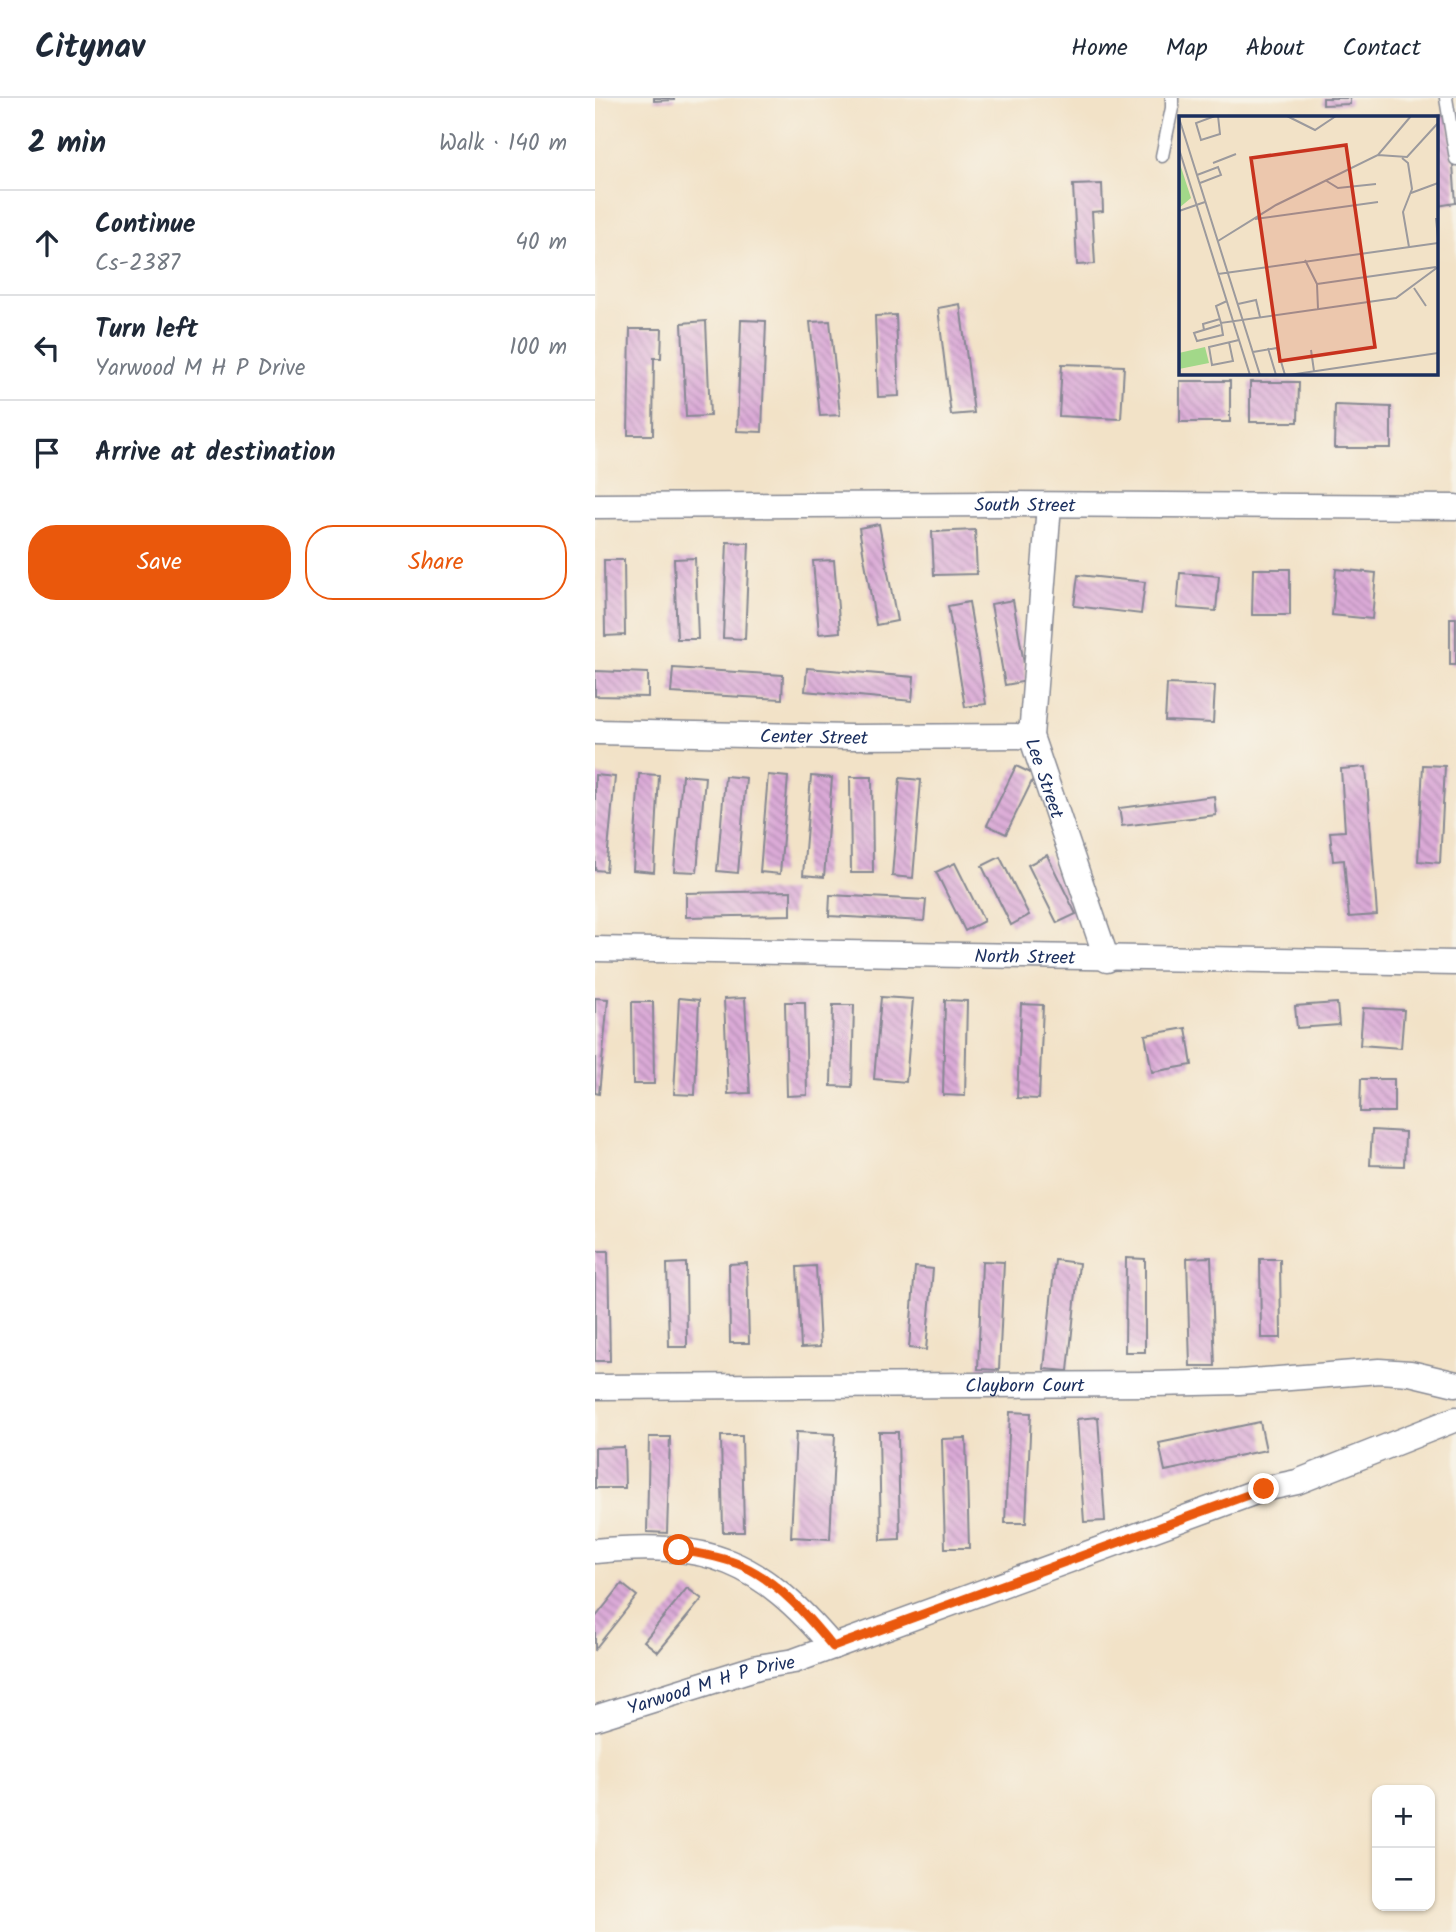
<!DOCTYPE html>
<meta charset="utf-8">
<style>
:root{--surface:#fff;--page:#f2f2f3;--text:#1f2937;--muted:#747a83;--line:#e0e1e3;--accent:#ea580c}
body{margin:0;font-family:Kalam,sans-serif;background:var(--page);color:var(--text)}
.controls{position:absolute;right:21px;bottom:21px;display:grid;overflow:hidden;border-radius:14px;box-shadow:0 2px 5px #0004}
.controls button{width:63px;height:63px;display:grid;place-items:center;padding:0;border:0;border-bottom:2px solid var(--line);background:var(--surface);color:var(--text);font:35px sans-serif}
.stop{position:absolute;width:21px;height:21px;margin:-16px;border:5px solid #ea580c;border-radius:50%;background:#fff}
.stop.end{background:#ea580c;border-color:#fff;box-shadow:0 2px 7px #0008}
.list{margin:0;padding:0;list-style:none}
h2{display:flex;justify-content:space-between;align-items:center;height:91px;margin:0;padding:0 28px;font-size:30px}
h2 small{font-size:23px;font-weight:400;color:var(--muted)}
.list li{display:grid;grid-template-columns:46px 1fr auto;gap:21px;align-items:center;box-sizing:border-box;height:105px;padding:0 28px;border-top:2px solid var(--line)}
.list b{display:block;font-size:26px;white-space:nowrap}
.list p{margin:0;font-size:23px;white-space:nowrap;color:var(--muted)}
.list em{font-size:23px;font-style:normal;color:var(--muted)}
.actions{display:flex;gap:14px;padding:21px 28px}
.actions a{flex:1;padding:16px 0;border:2px solid var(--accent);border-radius:28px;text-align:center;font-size:24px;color:var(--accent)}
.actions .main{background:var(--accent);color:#fff}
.icon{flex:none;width:38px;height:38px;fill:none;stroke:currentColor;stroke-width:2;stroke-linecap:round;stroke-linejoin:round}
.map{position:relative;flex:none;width:861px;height:1834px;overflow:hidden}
header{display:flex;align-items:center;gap:42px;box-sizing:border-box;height:98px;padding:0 35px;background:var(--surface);border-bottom:2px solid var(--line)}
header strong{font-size:33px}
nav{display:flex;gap:38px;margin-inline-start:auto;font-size:24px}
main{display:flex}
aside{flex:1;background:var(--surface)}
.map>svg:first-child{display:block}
.building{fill:url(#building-back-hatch)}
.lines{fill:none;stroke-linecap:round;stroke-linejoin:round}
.lane-casing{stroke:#868892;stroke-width:15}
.street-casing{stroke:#868892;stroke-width:27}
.lane{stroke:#fff;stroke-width:12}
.street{stroke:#fff;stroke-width:24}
.route{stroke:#ea580c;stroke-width:9}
.labels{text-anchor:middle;stroke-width:6;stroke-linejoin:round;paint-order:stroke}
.street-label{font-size:19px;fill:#1b2f5e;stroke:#f7f3e8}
.inset-road{fill:none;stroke:#9c9a9d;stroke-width:2}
.view{fill:#c8321e;fill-opacity:0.15;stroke:#c8321e;stroke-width:3.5}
.inset-edge{fill:none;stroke:#1b2f5e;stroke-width:3.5}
</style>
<header>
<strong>Citynav</strong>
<nav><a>Home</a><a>Map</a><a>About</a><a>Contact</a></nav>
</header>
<main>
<aside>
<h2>2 min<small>Walk · 140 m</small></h2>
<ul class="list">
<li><svg class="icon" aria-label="ahead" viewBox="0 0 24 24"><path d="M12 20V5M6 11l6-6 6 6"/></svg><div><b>Continue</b><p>Cs-2387</p></div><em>40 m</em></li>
<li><svg class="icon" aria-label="left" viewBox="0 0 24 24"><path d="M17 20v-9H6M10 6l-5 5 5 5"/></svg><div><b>Turn left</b><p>Yarwood M H P Drive</p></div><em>100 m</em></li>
<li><svg class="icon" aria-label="arrive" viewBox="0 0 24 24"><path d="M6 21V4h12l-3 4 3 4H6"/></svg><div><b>Arrive at destination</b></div></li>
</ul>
<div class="actions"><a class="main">Save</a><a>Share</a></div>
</aside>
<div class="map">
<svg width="861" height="1834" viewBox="0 0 861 1834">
<defs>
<pattern id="building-back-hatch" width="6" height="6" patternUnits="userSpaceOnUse" patternTransform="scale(1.75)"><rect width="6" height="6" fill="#dbaad7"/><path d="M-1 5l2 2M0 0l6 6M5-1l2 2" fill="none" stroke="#b18bb2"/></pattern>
</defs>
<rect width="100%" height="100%" fill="#f7f3e8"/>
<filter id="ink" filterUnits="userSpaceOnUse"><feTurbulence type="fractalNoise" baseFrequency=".0143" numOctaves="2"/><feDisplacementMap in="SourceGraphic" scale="14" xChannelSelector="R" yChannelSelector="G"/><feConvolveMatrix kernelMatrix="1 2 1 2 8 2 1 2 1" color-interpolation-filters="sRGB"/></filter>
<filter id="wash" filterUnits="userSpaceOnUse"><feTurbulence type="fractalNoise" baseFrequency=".00686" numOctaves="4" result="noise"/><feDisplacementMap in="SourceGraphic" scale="28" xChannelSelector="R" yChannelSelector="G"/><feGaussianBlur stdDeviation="1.57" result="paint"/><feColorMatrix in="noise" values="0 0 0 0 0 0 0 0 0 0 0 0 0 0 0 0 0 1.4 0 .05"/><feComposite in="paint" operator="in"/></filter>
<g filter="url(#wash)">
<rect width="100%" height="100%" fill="#f2e2c7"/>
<g id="blocks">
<g class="building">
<path d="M59 0H79V2L59 3Z"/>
<path d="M728 0H755V6L728 7Z"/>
<path d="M854 16 861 105 842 108V18Z"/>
<path d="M507 86 508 113 497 114 500 166 482 167 478 87Z"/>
<path d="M365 206 379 315 356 317 343 210Z"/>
<path d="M301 217 304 298 283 299 280 218Z"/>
<path d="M146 222 171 223 167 334 142 333Z"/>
<path d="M111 223 115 318 91 319 87 225Z"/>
<path d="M235 223 245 317 225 318 215 224Z"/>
<path d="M35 231H67L66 260H59L58 337H33Z"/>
<path d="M467 266 529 268 526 321 464 318Z"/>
<rect x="585" y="283" width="50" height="41"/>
<path d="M655 284H704L703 324H655Z"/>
<path d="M740 307 796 309V350H739Z"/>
<path d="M284 426 302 523 281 527 264 430Z"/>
<path d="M380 432 382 476 339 477 337 434Z"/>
<path d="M132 444 154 445 150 541 128 540Z"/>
<path d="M100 460 103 541H82L79 461Z"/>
<path d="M9 462H29L30 537 10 538Z"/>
<path d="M239 462 245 534 224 536 218 463Z"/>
<path d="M658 471H695V517H657Z"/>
<path d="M741 471 781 475 777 521 737 517Z"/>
<path d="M585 475 624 478 621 513 582 510Z"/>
<path d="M483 477 550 484 546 516 479 508Z"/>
<path d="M418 502 432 583 410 587 396 506Z"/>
<path d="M374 504 391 606 370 609 353 508Z"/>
<rect x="855" y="520" width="6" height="47"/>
<path d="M78 570 188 577 187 601 76 595Z"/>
<path d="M212 570 319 579 317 603 210 593Z"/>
<path d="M0 573 53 575V599L0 598Z"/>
<path d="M572 586 620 588 618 625 570 623Z"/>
<path d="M828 667 850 668 845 765 823 763Z"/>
<path d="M421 668 440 677 411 736 392 727Z"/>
<path d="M771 669 782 817 754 819 749 762 738 763 735 734 750 733 746 671Z"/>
<path d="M44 676 64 677 59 774 38 772Z"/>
<path d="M0 677 20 679 11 773 0 772Z"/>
<path d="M87 677 110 679 102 774 79 773Z"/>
<path d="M173 677 193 679 185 776 165 774Z"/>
<path d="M130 678 151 680 143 775 122 773Z"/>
<path d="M216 678 237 680 229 779 208 777Z"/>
<path d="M255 679H277L278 775H256Z"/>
<path d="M305 680 326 682 318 780 297 778Z"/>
<path d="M619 698 621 717 527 728 524 710Z"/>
<path d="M452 757 481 816 462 825 433 767Z"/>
<path d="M405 759 434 817 416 827 387 768Z"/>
<path d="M360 765 389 823 370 833 341 774Z"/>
<path d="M196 793V817L91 819V795Z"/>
<path d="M235 797 331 802 329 823 234 818Z"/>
<path d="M286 899 318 901 311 984 279 981Z"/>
<path d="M0 900 13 901 4 996 0 995Z"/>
<path d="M84 900 104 902 100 997 79 996Z"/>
<path d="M150 900 155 995 133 996 129 901Z"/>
<path d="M350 902 372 903 370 998 348 997Z"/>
<path d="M37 904H58L59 986H38Z"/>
<path d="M190 904H210L212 997 192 998Z"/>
<path d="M742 905 744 927 702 930 700 908Z"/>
<path d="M426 906 448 907 444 1001 422 1000Z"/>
<path d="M238 907H259L257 989 236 988Z"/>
<path d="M768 910 809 912 806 950 765 947Z"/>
<path d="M591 930 597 967 557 974 550 937Z"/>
<path d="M766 981H799V1014H765Z"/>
<path d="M777 1032 810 1034 809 1068 775 1067Z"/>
<path d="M0 1153H13L15 1263H0Z"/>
<path d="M616 1159 620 1268H595L592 1160Z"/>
<path d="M531 1160 550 1161V1254H530Z"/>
<path d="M665 1161H685L686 1240H666Z"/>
<path d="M460 1162 484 1165 473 1273 449 1271Z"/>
<path d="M387 1163 409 1164 404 1272 383 1271Z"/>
<path d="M91 1165 92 1249H74L72 1166Z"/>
<path d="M152 1165 154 1245H135L134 1166Z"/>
<path d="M221 1168 225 1249 206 1250 202 1169Z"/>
<path d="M320 1169 338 1171 331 1252 314 1250Z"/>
<path d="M415 1314 436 1315 431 1425H410Z"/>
<path d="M503 1319 510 1423 489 1424 482 1321Z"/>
<path d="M665 1324 671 1352 570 1373 564 1345Z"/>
<path d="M201 1334 240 1336 235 1441 196 1439Z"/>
<path d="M284 1334H303L305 1441 286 1442Z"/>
<path d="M126 1338H147L149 1434H128Z"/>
<path d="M54 1339H75L72 1435 52 1434Z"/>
<path d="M371 1340 374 1450H350L347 1341Z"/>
<path d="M29 1349 30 1390H0V1350Z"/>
<path d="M27 1486 42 1498 0 1551V1520Z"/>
<path d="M92 1490 107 1501 63 1554 49 1543Z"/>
</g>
</g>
</g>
<g filter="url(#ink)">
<use href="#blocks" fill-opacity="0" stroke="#868892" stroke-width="2"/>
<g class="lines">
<g class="lane-casing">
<g id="lane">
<path d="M851 0 861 61"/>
<path d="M567 58 577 10V0"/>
</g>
</g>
<g class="street-casing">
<g id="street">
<path id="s1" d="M454 407 436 638 512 862"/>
<path id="s2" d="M0 408 404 406 861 409"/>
<path id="s3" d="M0 634 255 639 436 638"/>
<path id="s4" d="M0 851 861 865"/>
<path id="s5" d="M0 1289 559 1286 644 1284 784 1273 815 1275 861 1286"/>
<path d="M0 1453C114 1442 164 1462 238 1549"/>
<path id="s6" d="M0 1620 163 1569 199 1563 669 1391 702 1384 861 1321"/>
</g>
</g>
<use href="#lane" class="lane"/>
<use href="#street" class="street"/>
</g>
</g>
<g class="lines" filter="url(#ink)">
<path class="route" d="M84 1452C106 1456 128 1459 148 1468 184 1484 214 1520 238 1549L669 1391"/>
</g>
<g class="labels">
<g class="street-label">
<text dy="7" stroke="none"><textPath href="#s2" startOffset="430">South Street</textPath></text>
<text dy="7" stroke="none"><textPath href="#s3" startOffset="219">Center Street</textPath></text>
<text dy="7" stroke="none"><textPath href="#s1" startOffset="276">Lee Street</textPath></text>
<text dy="7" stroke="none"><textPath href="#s4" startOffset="430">North Street</textPath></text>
<text dy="7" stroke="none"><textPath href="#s5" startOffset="430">Clayborn Court</textPath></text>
<text dy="7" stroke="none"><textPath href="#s6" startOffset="121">Yarwood M H P Drive</textPath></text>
</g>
</g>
<g transform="translate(584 18)">
<rect width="259" height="259" fill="#f2e2c7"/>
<path d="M0 45 12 82 0 92 1 72Z" fill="#a2d889"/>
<path d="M26 231 30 247 0 253V237Z" fill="#a2d889"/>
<path class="inset-road" d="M36 0 17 7 22 24 41 18 39 0M108 0 136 14 157 0M0 2 81 259M0 33 71 259M199 39 228 41 259 7M223 42 229 47 233 73 224 96 230 131M34 47 57 38M18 59 39 51 42 59 21 67M146 64 159 72 197 68M232 77 259 67M0 95 26 86M257 102 259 123M76 103 199 86M39 125 97 89 199 39 232 0M126 144 138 168 139 193M39 158 259 127M138 168 257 151M235 172 247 190M48 185 37 190 42 207 217 182 259 151M59 188 77 184 81 201M41 209 15 217 18 225 44 219 42 207M25 214 24 208 41 203M50 226 54 245 33 249 30 231 60 224M89 232 97 259M132 234 135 255M74 236 98 232 106 259M110 259 259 237"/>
<path class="view" d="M167 29 196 231 101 245 72 42Z"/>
<rect width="259" height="259" class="inset-edge"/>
</g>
</svg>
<div class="controls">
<button>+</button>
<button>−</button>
</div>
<div class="stop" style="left:84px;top:1452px"></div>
<div class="stop end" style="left:669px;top:1391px"></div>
</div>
</main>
